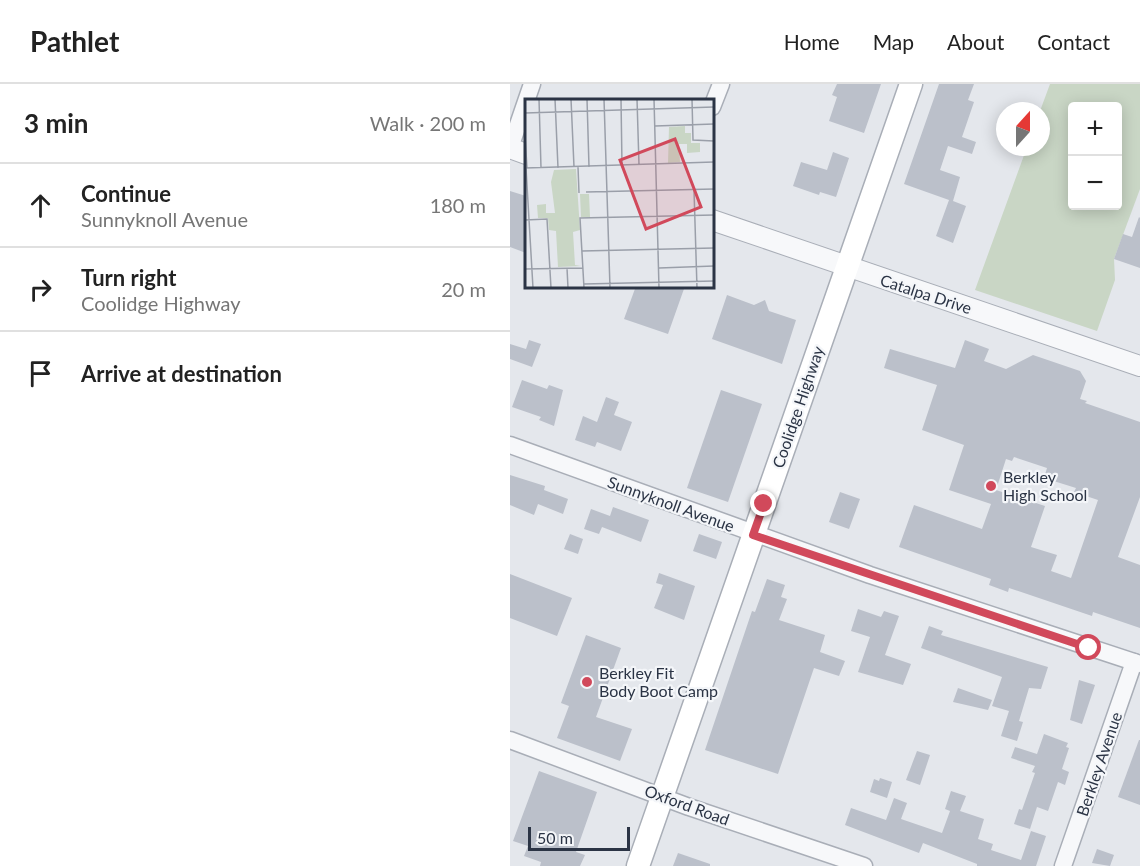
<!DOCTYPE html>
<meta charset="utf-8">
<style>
:root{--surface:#fff;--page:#f6f6f6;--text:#222;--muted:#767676;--line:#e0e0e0}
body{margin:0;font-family:Lato,sans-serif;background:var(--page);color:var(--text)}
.controls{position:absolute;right:18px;top:18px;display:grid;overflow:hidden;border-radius:6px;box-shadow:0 3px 15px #0003}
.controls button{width:54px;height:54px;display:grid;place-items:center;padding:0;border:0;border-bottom:2px solid var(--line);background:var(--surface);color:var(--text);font:30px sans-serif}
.compass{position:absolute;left:486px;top:18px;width:54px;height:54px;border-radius:50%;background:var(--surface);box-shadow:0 3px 15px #0003;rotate:21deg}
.scale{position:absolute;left:18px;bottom:15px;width:102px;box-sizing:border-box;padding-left:6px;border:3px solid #2b3445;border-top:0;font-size:16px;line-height:21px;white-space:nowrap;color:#2b3445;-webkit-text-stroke:4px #f4f6f9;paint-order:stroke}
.stop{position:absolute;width:18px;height:18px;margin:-14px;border:4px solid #d1495b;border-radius:50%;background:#fff}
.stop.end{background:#d1495b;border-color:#fff;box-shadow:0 2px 6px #0008}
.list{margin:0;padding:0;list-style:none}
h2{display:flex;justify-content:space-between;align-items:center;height:78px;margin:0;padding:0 24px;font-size:26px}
h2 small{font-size:20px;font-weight:400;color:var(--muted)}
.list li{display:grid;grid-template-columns:39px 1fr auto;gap:18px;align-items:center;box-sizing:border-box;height:84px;padding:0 24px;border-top:2px solid var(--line)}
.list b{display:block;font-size:22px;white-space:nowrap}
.list p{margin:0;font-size:20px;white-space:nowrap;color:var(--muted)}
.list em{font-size:20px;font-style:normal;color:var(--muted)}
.icon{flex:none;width:33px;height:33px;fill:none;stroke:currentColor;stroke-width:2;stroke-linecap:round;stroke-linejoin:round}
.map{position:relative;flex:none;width:630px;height:782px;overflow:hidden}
header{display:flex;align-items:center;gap:36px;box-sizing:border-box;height:84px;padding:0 30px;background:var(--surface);border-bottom:2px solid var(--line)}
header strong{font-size:28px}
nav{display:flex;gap:33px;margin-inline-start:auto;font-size:21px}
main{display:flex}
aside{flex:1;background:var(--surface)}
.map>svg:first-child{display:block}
.green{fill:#c9d6c5;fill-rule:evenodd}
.building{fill:#bbc0ca;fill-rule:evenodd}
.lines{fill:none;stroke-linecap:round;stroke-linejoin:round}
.minor-casing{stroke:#a9aeb7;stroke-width:19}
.tertiary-casing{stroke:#a9aeb7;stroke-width:22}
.secondary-casing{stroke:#a9aeb7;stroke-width:25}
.minor{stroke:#f7f8fa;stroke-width:16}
.tertiary{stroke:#f7f8fa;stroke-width:20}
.secondary{stroke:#fff;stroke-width:22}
.route{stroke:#d1495b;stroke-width:8}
.poi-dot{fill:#d1495b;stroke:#f4f6f9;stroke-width:2}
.labels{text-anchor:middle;stroke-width:4.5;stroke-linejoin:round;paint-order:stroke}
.street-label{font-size:16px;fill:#2b3445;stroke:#f4f6f9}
.poi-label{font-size:16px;fill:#2b3445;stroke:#f4f6f9;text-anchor:start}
.inset-road{fill:none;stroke:#9a9fa9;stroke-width:1.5}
.view{fill:#d1495b;fill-opacity:0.15;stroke:#d1495b;stroke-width:3}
.inset-edge{fill:none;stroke:#2b3445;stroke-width:3}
</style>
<header>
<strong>Pathlet</strong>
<nav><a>Home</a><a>Map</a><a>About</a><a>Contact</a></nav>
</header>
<main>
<aside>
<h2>3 min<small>Walk · 200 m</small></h2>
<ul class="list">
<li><svg class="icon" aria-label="ahead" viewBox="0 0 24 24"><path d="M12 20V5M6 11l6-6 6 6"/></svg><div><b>Continue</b><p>Sunnyknoll Avenue</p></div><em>180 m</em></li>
<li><svg class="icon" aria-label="right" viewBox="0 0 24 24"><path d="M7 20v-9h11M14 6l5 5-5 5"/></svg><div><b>Turn right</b><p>Coolidge Highway</p></div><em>20 m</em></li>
<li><svg class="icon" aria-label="arrive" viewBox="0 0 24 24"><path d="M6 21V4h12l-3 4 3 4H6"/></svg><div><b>Arrive at destination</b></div></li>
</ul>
</aside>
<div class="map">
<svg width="630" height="782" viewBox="0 0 630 782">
<rect width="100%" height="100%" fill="#e4e7ec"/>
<path class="green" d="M540 0H630V105L604 175 605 196 587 247 465 206 517 63H531L530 27ZM562 22H608V122H562Z"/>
<g class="building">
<path d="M327 0H371L354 49 319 37 327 13 322 11Z"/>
<path d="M429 0H464L458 16 464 18 452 53 466 58 462 70 438 62 430 86 450 93 443 117 456 122 443 159 426 152 439 116 394 100Z"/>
<path d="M323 68 339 74 326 113 310 108 309 111 283 102 291 78 317 86Z"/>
<path d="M0 107 16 112V169L0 163Z"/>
<path d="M629 133 630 134V184L604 175 613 150 622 153Z"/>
<path d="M126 202H175L158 250 114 235Z"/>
<path d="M217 211 244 221 255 216 259 227 286 236 272 280 202 255Z"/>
<path d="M19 256 31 260 22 283 0 275V260L16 265Z"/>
<path d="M455 256 479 265 474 277 496 285 523 271 570 287 576 297 570 315 577 317 575 319 630 338V413L608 473 630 481V544L583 528 582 532 499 504 498 508 479 501 481 495 389 463 404 421 472 445 481 420 439 406 454 361 412 346 427 301 374 284 380 265 445 284ZM504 373 537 384 534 394 566 404 564 408 588 416 561 494 541 487 547 471 521 463 535 422 486 406 496 375 502 377Z"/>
<path d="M12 296 37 305 39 301 53 306 44 342 29 336 31 333 2 323Z"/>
<path d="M211 306 252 320 218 418 177 404Z"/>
<path d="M96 313 109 318 104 331 122 338 111 367 87 358 85 363 65 356 73 332 87 338Z"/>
<path d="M0 391 35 402 34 406 58 415 53 430 28 420 24 431 0 421Z"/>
<path d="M330 408 350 415 339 445 319 438Z"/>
<path d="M103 423 139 436 131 458 92 443 89 450 74 445 81 425 100 432Z"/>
<path d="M60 450 73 455 68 470 54 465Z"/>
<path d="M189 450 212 458 206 475 183 467Z"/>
<path d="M149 489 185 502 174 536 144 524 153 501 146 499Z"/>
<path d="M0 490 62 514 47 552 0 534Z"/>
<path d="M257 495 275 501 271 513 277 515 269 536 315 551 310 568 335 577 329 592 304 584 268 690 195 666 242 527 245 528Z"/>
<path d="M348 525 371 533 374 527 389 532 375 571 401 580 393 601 348 588 360 553 341 547Z"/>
<path d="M419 542 433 547 431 551 538 583 531 605 519 604 509 637 513 638 507 657 491 652 499 627 482 622 492 593 411 564Z"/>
<path d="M76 551 111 564 86 633 122 645 110 677 47 654 59 622 51 619Z"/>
<path d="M569 596 585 601 572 640 560 636Z"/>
<path d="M448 604 482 616 478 626 443 618Z"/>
<path d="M534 650 558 659 556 663 559 664 552 685 559 688 555 701 548 698 538 727 527 723 520 745 504 740 509 725 512 726 525 689 522 688 525 682 501 674 505 663 527 670Z"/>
<path d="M629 656H630V721L608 713Z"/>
<path d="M407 667 420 671 410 701 396 696Z"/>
<path d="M29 687 87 708 66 768 75 771 70 782H30L31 778 14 772 18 762 3 757Z"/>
<path d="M370 694 382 698 377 714 360 708 364 695 369 697Z"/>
<path d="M441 707 456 712 450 727 474 735 468 755 483 760 481 766 511 776 521 747 536 752 526 782H467V780L413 759 409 769 335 741 341 724 376 736 384 714 397 719 391 735 432 749 440 727 435 725Z"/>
<path d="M587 765 604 771 600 782 582 779Z"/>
<path d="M168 769 200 780V782H163Z"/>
</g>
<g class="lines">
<g class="minor-casing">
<g id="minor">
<path d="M202 23 211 0"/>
<path d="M0 64 22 0"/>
<path d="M0 361 360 491 630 580"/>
<path d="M0 656 179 723 354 782"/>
<path d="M553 782 624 578"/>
</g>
</g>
<g class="tertiary-casing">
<g id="tertiary">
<path d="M0 64 16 70"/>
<path d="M202 136 630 282"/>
</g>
</g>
<g class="secondary-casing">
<path id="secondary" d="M128 782 401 0"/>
</g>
<use href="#minor" class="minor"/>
<use href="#tertiary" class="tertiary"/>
<use href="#secondary" class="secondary"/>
</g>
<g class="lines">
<path class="route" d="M254 420 243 451 579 564"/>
</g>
<g class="poi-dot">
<circle cx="481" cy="402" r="6"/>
<circle cx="77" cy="598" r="6"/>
</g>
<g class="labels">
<g class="street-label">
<text transform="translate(416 210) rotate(18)" y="6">Catalpa Drive</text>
<text transform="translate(288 323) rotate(-71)" y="6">Coolidge Highway</text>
<text transform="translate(161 420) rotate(20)" y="6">Sunnyknoll Avenue</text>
<text transform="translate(589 680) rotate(-71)" y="6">Berkley Avenue</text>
<text transform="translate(177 721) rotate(20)" y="6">Oxford Road</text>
</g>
<g class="poi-label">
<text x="493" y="399">Berkley<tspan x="493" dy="18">High School</tspan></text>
<text x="89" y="595">Berkley Fit<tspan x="89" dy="18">Body Boot Camp</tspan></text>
</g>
</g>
<g transform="translate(15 15)">
<rect width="189" height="189" fill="#e4e7ec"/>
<path d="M160 27V34H166V44H175V53L162 54V45H154L155 63 143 64 144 28ZM51 70 55 131 48 133 50 166 56 167 33 168 31 132 24 131 23 119H13L12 106 21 105V114H30L26 83 29 71ZM55 95H64L65 118H56Z" fill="#c9d6c5"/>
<path class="inset-road" d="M14 0 16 69M30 0 33 69M46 0 49 68M62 0 64 68M79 0 85 189M96 0 97 67M112 0 114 66M129 0 134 189M167 0 168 41 189 42M0 14 189 8M130 27 189 25M0 37 2 69M53 68 54 94M0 69 189 63M1 69 8 189M169 91 172 189M61 93 189 90M0 121 22 120 26 189M57 152 189 149M42 169 43 189M134 169 189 167M0 170 58 169M59 185 189 182M59 189 55 119 189 116"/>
<path class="view" d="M150 40 176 108 121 130 95 61Z"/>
<rect width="189" height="189" class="inset-edge"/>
</g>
</svg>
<div class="controls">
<button>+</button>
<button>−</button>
</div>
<svg class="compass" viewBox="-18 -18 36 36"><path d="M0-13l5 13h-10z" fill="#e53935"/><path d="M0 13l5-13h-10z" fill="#767676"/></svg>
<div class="scale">50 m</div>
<div class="stop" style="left:579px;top:564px"></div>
<div class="stop end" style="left:254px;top:420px"></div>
</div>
</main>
